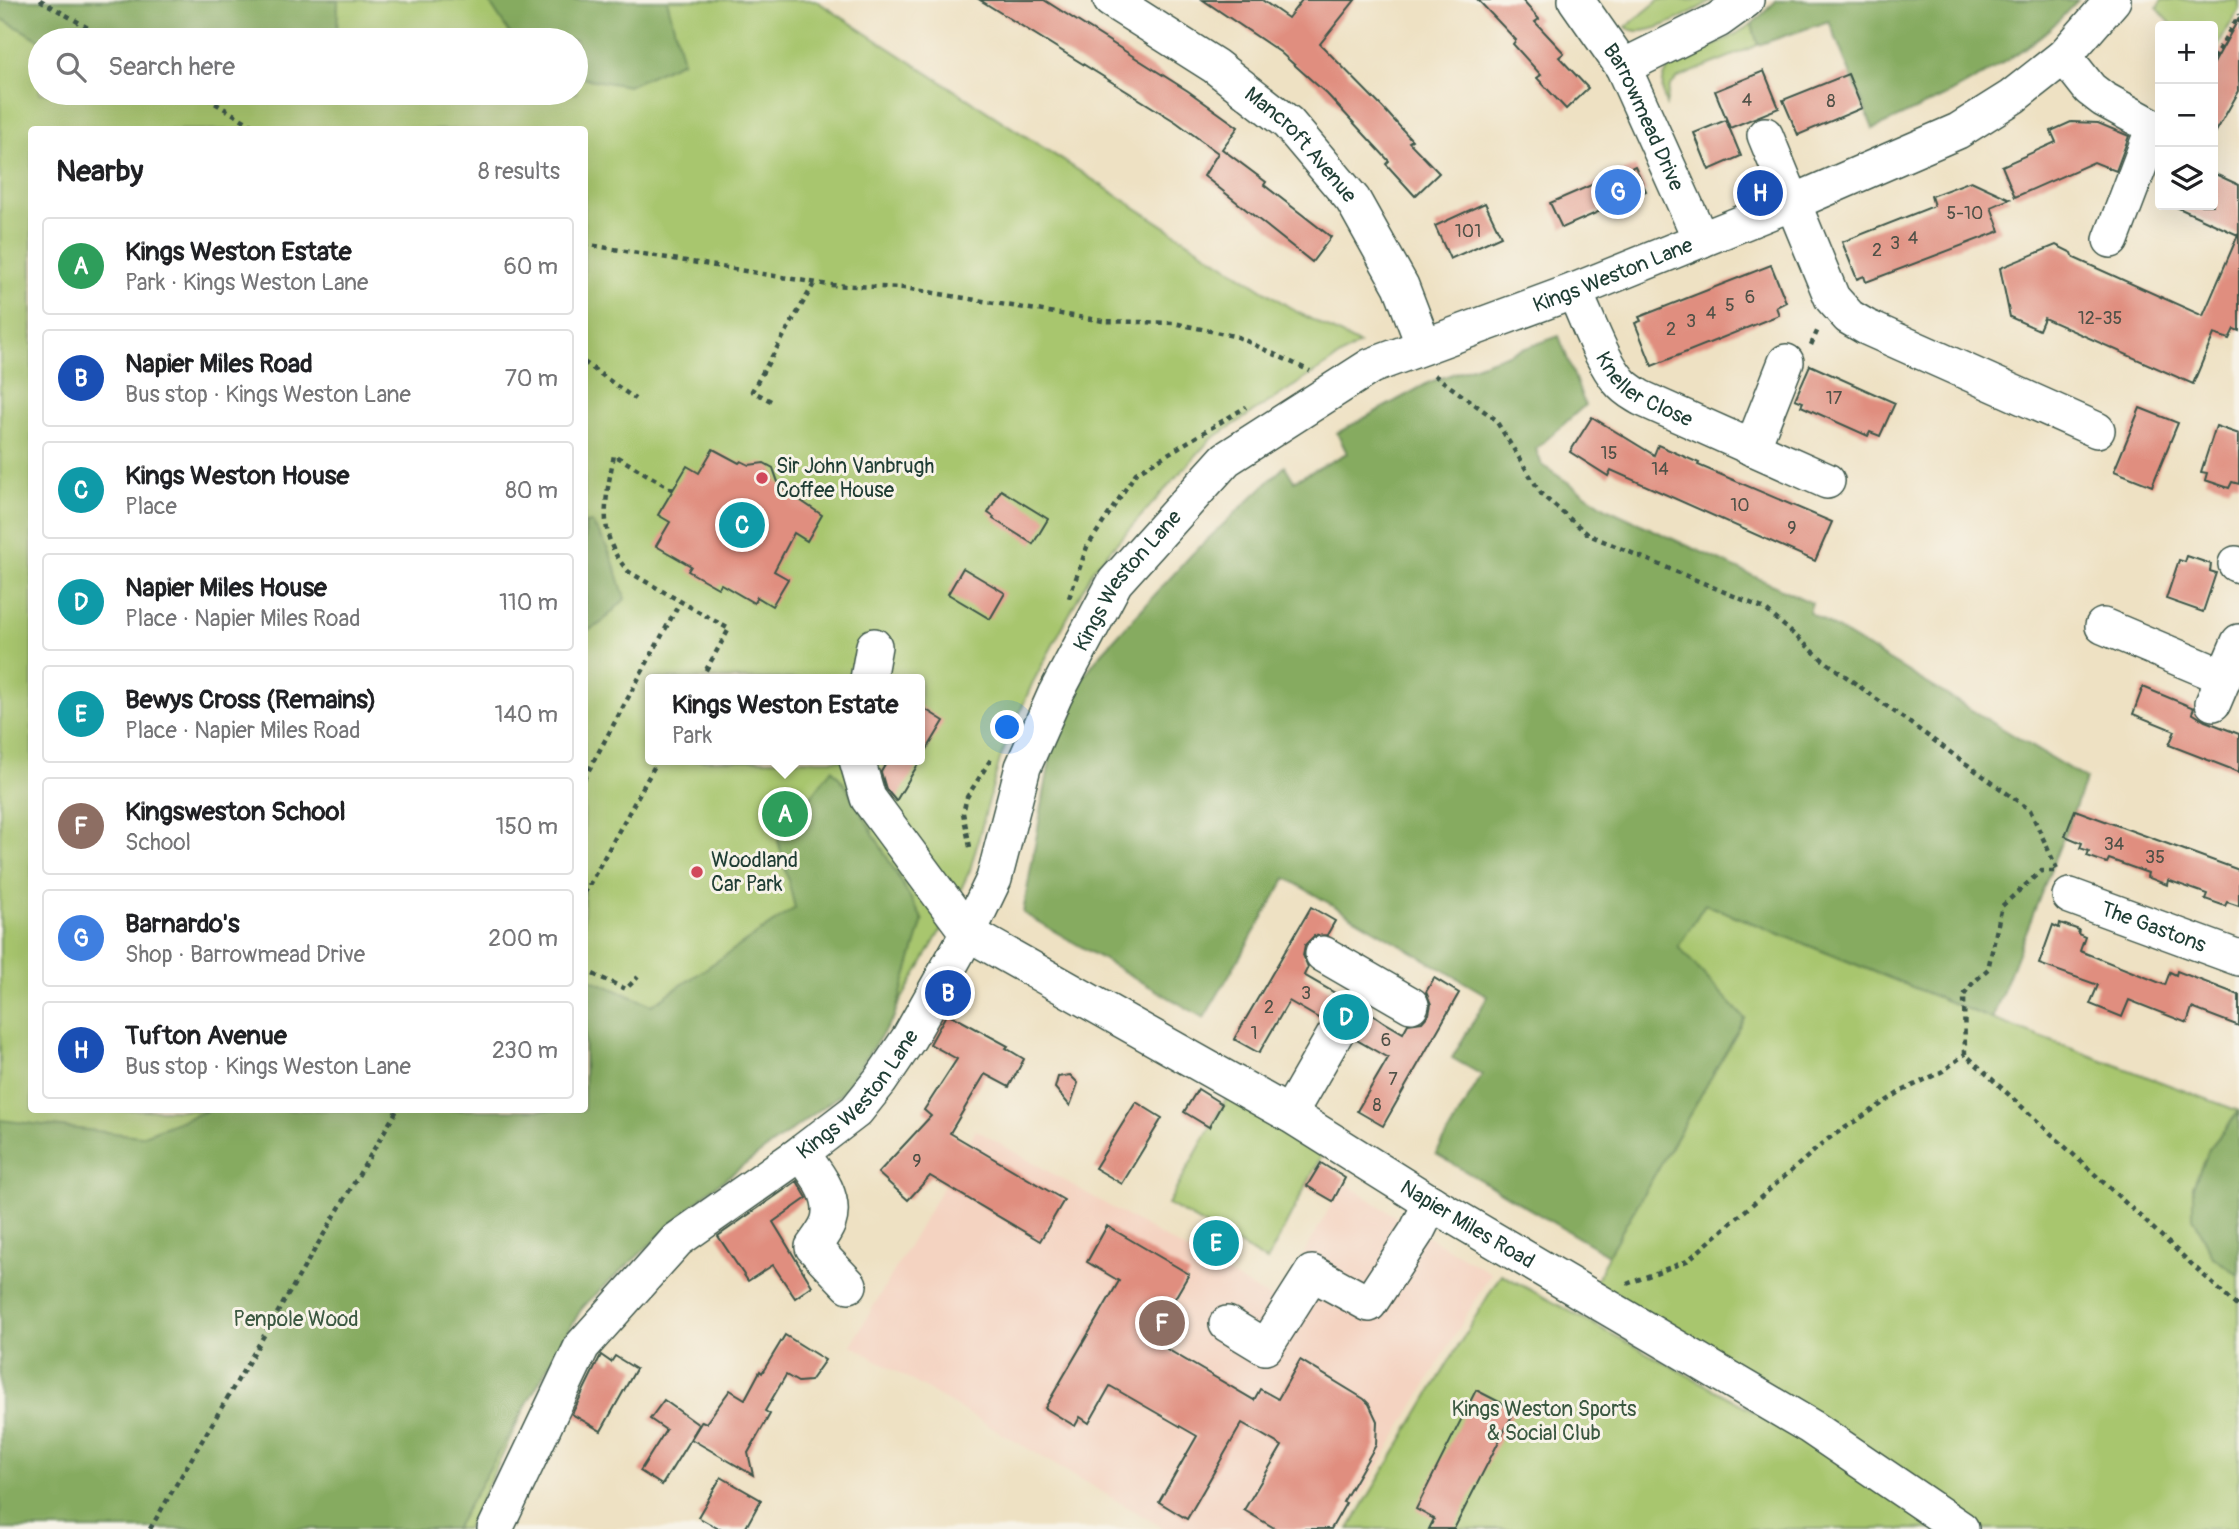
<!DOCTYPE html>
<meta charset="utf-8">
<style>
:root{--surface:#fff;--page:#f2f2f2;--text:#202124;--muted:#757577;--line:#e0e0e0;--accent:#7c3aed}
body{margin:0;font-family:Pangolin,sans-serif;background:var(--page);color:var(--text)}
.controls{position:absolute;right:21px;top:21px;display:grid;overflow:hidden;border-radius:7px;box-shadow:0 7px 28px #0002}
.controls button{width:63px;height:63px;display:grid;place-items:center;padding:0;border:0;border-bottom:2px solid var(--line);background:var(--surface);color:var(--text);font:35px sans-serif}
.you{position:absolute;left:1008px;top:728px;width:24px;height:24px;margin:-18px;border:5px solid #fff;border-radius:50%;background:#1a73e8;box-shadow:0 0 0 10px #1a73e833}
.badge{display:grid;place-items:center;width:46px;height:46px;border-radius:50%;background:var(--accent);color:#fff;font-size:23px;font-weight:700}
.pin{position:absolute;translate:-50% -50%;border:4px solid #fff;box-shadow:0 2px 7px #0006}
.popup{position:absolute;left:645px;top:674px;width:280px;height:91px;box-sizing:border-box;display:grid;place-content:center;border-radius:7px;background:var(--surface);filter:drop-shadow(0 2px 5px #0005);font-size:23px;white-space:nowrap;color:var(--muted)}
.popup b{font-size:26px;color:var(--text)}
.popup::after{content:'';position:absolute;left:50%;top:100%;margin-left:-14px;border:14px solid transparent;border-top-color:var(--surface)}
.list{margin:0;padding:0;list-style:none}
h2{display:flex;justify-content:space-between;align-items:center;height:91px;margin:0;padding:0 28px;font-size:30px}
h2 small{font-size:23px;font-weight:400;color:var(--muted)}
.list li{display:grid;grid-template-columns:46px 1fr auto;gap:21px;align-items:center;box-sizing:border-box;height:98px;margin:0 14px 14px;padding:0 14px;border:2px solid var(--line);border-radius:7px}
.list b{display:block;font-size:26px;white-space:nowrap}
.list p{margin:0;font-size:23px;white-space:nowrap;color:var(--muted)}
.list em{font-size:23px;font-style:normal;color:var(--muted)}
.icon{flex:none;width:38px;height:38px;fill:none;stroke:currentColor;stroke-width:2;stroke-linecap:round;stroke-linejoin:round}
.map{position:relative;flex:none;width:2239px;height:1529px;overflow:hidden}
.search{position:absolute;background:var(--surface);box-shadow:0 7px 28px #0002;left:28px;top:28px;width:560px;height:77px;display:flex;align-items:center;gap:18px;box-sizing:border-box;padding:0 24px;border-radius:38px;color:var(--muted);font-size:26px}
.panel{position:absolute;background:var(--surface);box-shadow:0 7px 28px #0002;left:28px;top:126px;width:560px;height:987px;border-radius:7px}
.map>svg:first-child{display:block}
.built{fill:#f4d3c1}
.green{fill:#a8c66e;stroke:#648251;stroke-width:2;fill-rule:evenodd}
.forest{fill:#86ab61;stroke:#52744a;stroke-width:2}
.building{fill:#e08e7f}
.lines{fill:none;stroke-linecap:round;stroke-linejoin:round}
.minor-tunnel{stroke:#c5c0a6;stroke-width:35;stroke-dasharray:35 18;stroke-linecap:butt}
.minor-casing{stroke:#3e5649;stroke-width:38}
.path{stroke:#3e5649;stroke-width:4.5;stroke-dasharray:5 5;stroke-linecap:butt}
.minor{stroke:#fff;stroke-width:35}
.poi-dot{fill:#d1495b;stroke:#f7f3e8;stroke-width:2.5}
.labels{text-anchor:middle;stroke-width:6;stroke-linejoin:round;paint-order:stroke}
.number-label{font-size:18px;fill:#4f5147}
.street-label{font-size:21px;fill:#1f3d34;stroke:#f7f3e8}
.poi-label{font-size:21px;fill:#1f3d34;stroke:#f7f3e8;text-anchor:start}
.park-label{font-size:21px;fill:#3a5840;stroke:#f7f3e8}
</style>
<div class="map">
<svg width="2239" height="1529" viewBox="0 0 2239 1529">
<rect width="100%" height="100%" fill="#f7f3e8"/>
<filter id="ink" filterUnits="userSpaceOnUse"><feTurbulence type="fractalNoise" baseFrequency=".0143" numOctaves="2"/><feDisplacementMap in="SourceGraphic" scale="14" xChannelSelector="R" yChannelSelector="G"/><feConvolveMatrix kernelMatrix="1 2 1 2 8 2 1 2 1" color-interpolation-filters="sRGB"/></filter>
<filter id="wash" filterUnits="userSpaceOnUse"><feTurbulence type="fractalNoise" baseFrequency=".00686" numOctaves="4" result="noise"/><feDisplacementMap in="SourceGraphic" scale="28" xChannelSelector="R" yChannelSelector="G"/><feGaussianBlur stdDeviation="1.57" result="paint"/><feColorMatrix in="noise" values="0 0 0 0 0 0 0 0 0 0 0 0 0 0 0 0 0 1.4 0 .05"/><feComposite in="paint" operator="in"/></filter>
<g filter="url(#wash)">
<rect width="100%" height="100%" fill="#eee1c3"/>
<path class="built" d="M976 1130 1277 1302 1344 1182 1417 1231 1491 1273 1342 1529H1165L851 1345Z"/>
<g class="green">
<path d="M0 0H815L1297 312 1359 344 1210 440 1094 568 1032 684 1000 759 970 870 946 921 882 1034 661 1221 561 1332 467 1529H0ZM40 40H576V93H40ZM32 130H584V1110H32ZM650 679H920V760H650Z"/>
<path d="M1659 0H1713C1695 10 1644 42 1626 27Z"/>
<path d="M2162 0H2239V9L2213 54V26H2173L2157 8Z"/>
<path d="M1752 24 1758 45 1678 78 1670 86 1666 105C1652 63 1683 59 1713 46 1727 40 1739 32 1752 24Z"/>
<path d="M1705 904 1992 1019 2239 1111 2209 1149 2193 1186 2213 1257 2239 1275V1529H1982L1821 1420 1595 1283 1608 1255 1745 1019 1677 947Z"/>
<path d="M1227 1097 1323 1153 1267 1261 1168 1204Z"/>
<path d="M1501 1274 1833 1454 1940 1529H1349Z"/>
</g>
<g class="forest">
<path d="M0 0H338L337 40H40L0 18Z"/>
<path d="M488 0H667L683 61 628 86 576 77V40H514Z"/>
<path d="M1777 0H2078C2068 10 2058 22 2047 31 1995 74 1934 102 1873 129L1829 21 1758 45 1752 24Z"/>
<path d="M1559 336 1585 405 1536 449 1542 465 1608 509 1812 603 1809 612 2086 779 1992 1019 1705 904 1678 947 1745 1019 1608 1255 1436 1154 1482 1075 1452 1058 1488 996 1286 878 1204 1018 1023 913 1055 732 1063 704 1099 656 1192 554 1285 466 1294 481 1347 453 1337 433 1430 382Z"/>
<path d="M585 523H592C610 547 617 571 625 599L600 624 585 632Z"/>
<path d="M832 769 846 786 923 920 894 1017 841 1094 710 1190 583 1306 455 1529H0V1120L141 1136 209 1110H584L585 977 652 1005 795 908 778 840Z"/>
<path d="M2239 1112V1275L2213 1257 2193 1217V1186L2209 1149Z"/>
</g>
<g id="blocks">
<g class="building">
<path d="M980 0H1044L1188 91 1238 127 1222 149 1266 182 1264 185 1331 237 1312 262 1204 176 1218 153 1176 122Z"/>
<path d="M1203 0H1262L1288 18 1302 0H1355L1320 44 1383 108 1412 140 1409 142 1439 173 1415 196 1386 164 1389 161 1327 94 1280 52Z"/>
<path d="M1478 0H1522L1539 19 1535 22 1564 53 1559 57 1588 88 1566 109 1537 78 1541 75 1513 44 1516 40Z"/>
<path d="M2239 18V91L2213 137V65Z"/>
<path d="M1764 71 1779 108 1730 128 1715 91Z"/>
<path d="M1848 74 1862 108 1798 135 1783 100Z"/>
<path d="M1726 120 1741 156 1709 170 1694 133Z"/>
<path d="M2071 122 2098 123 2129 136 2116 171 2094 162 2015 197 2002 166 2056 142 2051 131Z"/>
<path d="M1635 166 1646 191 1562 228 1550 203Z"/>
<path d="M2213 173 2239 185V331L2234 329 2229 339 2214 334 2193 384 2044 318 2039 330 2010 317 2000 268 2056 245 2072 253 2074 258 2203 316 2238 235 2172 205H2213Z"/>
<path d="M1971 181 2010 199 1991 207 2000 231 1866 282 1864 276 1857 279 1842 242 1934 206 1931 196Z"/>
<path d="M1485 203 1501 236 1450 259 1435 226Z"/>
<path d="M1771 265 1786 302 1776 307 1779 315 1652 366 1635 323 1641 321 1639 317Z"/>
<path d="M1810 365 1895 403 1880 436 1870 432 1868 436 1801 406 1803 402 1795 399Z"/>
<path d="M2140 408 2178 423 2152 486 2114 471Z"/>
<path d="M1592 417 1654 455 1658 445 1699 463 1698 465 1832 522 1815 561 1611 470 1608 476 1570 452Z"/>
<path d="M2216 426 2239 434V484L2232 482 2229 488 2205 480 2207 473 2201 472Z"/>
<path d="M713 449 739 463 741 461 749 465 764 463 773 468 778 482 786 487 785 490 822 515 807 541 794 533 774 571 788 579 772 606 757 597 754 603 721 584 718 588 688 571 691 566 656 546 670 522 658 515 687 466 699 473Z"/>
<path d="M1001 490 1048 519 1033 544 993 519 994 517 988 513Z"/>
<path d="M2187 556 2211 564 2210 571 2216 573 2203 612 2166 599 2179 560 2185 562Z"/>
<path d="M963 568 1005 593 990 619 948 594Z"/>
<path d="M2143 687 2194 708 2192 713 2205 721 2239 734V772L2169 745 2175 731 2133 714Z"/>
<path d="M920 706 944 721 896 801 886 789 881 772 888 760H920Z"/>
<path d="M2075 810 2239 870V906L2227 902 2225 906 2205 899 2207 894 2168 880 2167 885 2147 877 2148 873 2109 859 2107 863 2087 856 2089 851 2080 848 2082 843 2065 836Z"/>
<path d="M1311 907 1335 921 1327 935 1314 936 1305 945 1303 955 1308 967 1304 975 1342 997 1343 995 1354 1001 1384 1022 1403 1033 1408 1024 1422 1022 1429 1014 1431 1004 1426 992 1434 978 1459 993 1383 1126 1357 1111 1388 1058 1355 1039 1358 1028 1355 1018 1349 1012 1337 1009 1327 1012 1320 1019 1289 1001 1259 1053 1234 1039Z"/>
<path d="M2060 923 2079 930 2078 934 2085 937 2080 951 2165 985 2170 972 2176 975 2177 971 2239 995V1026L2192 1008 2187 1023 2129 1000 2122 1017 2090 1004 2098 985 2039 964 2053 925 2059 928Z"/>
<path d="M947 1013 1008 1046 1006 1048 1024 1059 1009 1087 985 1074 950 1133 1064 1200 1040 1241 930 1176 908 1200 878 1173 931 1116 924 1110 957 1059 930 1044Z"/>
<path d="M1070 1075 1078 1083 1070 1106 1055 1088 1058 1077Z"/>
<path d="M1198 1089 1222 1104 1209 1127 1184 1112Z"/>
<path d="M1136 1102 1162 1118 1122 1184 1095 1168Z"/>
<path d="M1321 1163 1345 1178 1333 1201 1307 1186Z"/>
<path d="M797 1181 807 1198 773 1222 812 1286 795 1298 773 1265 748 1281 718 1236Z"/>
<path d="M1107 1226 1189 1274 1171 1305 1175 1308 1155 1342 1254 1400 1260 1389 1278 1399 1300 1360 1364 1399 1369 1404 1377 1421 1376 1445 1343 1502 1346 1503 1331 1529H1276L1244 1510 1282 1446 1242 1423 1187 1519 1159 1502 1197 1436 1110 1386 1089 1423 1080 1417 1075 1426 1045 1408 1119 1281 1087 1262Z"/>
<path d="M785 1335 825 1360 810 1381 798 1382 786 1375 765 1411 770 1414 748 1453 753 1475 691 1439 702 1421 706 1423 730 1390 745 1399 760 1371 762 1373Z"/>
<path d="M601 1355 611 1362 615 1356 636 1369 601 1431 572 1414Z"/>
<path d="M1476 1390 1515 1410 1454 1529H1429L1434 1519 1416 1509Z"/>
<path d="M664 1400 699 1425 662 1485 640 1471 666 1430 650 1419Z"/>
<path d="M721 1477 761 1500 745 1529H719L698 1517Z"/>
</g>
</g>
</g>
<g filter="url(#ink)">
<use href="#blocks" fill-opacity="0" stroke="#3e5649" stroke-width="2"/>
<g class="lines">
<path class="minor-tunnel" d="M1338 1029 1354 1001"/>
<g class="minor-casing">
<g id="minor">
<path id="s1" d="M1111 0 1215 66 1288 123 1353 200 1401 286 1424 346"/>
<path id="s2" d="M1576 0 1623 67 1701 240"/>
<path d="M2064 56 2090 89 2103 99 2154 127 2111 240"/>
<path d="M1623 67 1718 20 1746 0"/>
<path d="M1765 135 1832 298 1849 317 1866 327 2097 430"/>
<path id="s3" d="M1574 291C1587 318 1600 358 1619 381 1625 389 1633 393 1641 398L1827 481"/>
<path d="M1752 448 1786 362"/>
<path d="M2236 564 2239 565"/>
<path d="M2103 626 2224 677"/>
<path d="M868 679 874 646"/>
<path d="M2213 703 2239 642"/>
<path id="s4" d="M857 760 868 798 968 933 1289 1114 1431 1203 1811 1427 1961 1529"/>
<path id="s5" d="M2070 896 2239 958"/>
<path d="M1323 954 1411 1005"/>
<path d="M1289 1114 1338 1029"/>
<path d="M801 1153C816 1173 837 1197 828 1223 825 1231 818 1240 813 1247L849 1285"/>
<path d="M1227 1324 1265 1347 1312 1273 1369 1304 1417 1231 1431 1203"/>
<path id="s6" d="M495 1529 582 1346 677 1240 801 1153 856 1111 880 1081 909 1038 968 933 994 879 1023 767 1055 695 1115 582 1226 459 1371 366 1574 291 1792 203 1958 131 2012 97 2064 56 2113 0"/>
</g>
</g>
<g class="path">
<path d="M40 0 109 40"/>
<path d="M2213 59 2239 15"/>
<path d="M198 93 260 130"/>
<path d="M584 244 829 285 904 288 1103 321 1174 323 1238 337 1310 371"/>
<path d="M1811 345 1819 327"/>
<path d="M584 362 635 399"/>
<path d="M1434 375 1495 419 1542 495 1589 535 1765 609 1823 660 2030 810 2058 871"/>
<path d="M771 401 752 391 815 282"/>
<path d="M673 490 614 455C606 498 595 536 629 572L729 629 701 679"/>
<path d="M1069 598 1087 547 1136 473 1246 407"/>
<path d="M584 779 680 602"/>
<path d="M970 847 963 813 967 797 993 756"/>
<path d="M2054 871H2041L2002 906 1988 969 1972 984 1964 995 1965 1054 2239 1308"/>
<path d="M584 894 658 760"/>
<path d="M584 970 626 989 638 977"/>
<path d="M1627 1284 1687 1261 1828 1139 1900 1092 1943 1071 1965 1054"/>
<path d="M150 1529 397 1110"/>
</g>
<use href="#minor" class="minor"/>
</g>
</g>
<g class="poi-dot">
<circle cx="762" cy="478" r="7"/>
<circle cx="697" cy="872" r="7"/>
</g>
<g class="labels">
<g class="number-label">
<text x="1747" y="106">4</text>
<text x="1831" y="107">8</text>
<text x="1965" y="219">5-10</text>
<text x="1468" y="237">101</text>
<text x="1913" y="244">4</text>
<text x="1895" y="249">3</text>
<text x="1877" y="256">2</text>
<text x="1750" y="303">6</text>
<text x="1730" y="311">5</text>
<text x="1711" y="319">4</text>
<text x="2100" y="324">12-35</text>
<text x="1691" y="327">3</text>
<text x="1671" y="335">2</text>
<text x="1834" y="404">17</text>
<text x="1609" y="459">15</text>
<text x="1660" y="475">14</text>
<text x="1740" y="511">10</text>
<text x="1792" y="534">9</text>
<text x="2114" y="850">34</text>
<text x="2155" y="863">35</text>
<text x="1306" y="999">3</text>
<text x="1269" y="1013">2</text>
<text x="1254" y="1039">1</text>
<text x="1386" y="1046">6</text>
<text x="1393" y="1085">7</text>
<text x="1377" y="1111">8</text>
<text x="917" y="1167">9</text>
</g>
<g class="street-label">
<text dy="7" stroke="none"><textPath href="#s2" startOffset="136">Barrowmead Drive</textPath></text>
<text dy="7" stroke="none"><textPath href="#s1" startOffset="240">Mancroft Avenue</textPath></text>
<text dy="7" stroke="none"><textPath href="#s6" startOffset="1755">Kings Weston Lane</textPath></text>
<text dy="7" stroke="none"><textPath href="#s3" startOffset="126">Kneller Close</textPath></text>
<text dy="7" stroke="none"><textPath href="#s6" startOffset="1167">Kings Weston Lane</textPath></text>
<text dy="7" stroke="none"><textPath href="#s5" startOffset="89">The Gastons</textPath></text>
<text dy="7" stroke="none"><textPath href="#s6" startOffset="579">Kings Weston Lane</textPath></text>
<text dy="7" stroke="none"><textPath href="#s4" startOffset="786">Napier Miles Road</textPath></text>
</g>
<g class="poi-label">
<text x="776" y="473">Sir John Vanbrugh<tspan x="776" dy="24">Coffee House</tspan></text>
<text x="711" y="867">Woodland<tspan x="711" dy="24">Car Park</tspan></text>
</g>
<g class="park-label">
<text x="296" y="1326">Penpole Wood</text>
<text x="1544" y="1416">Kings Weston Sports<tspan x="1544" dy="24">&amp; Social Club</tspan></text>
</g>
</g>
</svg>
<div class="controls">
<button>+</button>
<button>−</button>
<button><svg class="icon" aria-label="layers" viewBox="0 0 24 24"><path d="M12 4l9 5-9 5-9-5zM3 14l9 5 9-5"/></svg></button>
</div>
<div class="you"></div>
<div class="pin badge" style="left:785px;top:814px;background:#2e9e5b">A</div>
<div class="popup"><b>Kings Weston Estate</b>Park</div>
<div class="pin badge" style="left:948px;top:993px;background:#1a4fb4">B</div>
<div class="pin badge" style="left:742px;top:525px;background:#0f9aa8">C</div>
<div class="pin badge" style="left:1346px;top:1017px;background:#0f9aa8">D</div>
<div class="pin badge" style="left:1216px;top:1243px;background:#0f9aa8">E</div>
<div class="pin badge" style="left:1162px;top:1323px;background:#8d6e63">F</div>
<div class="pin badge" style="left:1618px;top:192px;background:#3f7fe0">G</div>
<div class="pin badge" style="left:1760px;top:193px;background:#1a4fb4">H</div>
<div class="search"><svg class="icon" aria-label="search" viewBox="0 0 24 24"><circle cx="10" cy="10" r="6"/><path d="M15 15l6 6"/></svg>Search here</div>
<section class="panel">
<h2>Nearby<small>8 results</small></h2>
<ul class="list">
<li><span class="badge" style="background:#2e9e5b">A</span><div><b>Kings Weston Estate</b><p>Park · Kings Weston Lane</p></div><em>60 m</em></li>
<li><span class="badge" style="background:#1a4fb4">B</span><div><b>Napier Miles Road</b><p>Bus stop · Kings Weston Lane</p></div><em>70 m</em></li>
<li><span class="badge" style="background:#0f9aa8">C</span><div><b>Kings Weston House</b><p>Place</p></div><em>80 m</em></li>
<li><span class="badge" style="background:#0f9aa8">D</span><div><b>Napier Miles House</b><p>Place · Napier Miles Road</p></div><em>110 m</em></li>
<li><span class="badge" style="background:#0f9aa8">E</span><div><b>Bewys Cross (Remains)</b><p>Place · Napier Miles Road</p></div><em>140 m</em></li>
<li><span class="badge" style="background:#8d6e63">F</span><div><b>Kingsweston School</b><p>School</p></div><em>150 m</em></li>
<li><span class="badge" style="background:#3f7fe0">G</span><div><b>Barnardo's</b><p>Shop · Barrowmead Drive</p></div><em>200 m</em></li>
<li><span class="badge" style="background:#1a4fb4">H</span><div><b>Tufton Avenue</b><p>Bus stop · Kings Weston Lane</p></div><em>230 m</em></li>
</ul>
</section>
</div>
